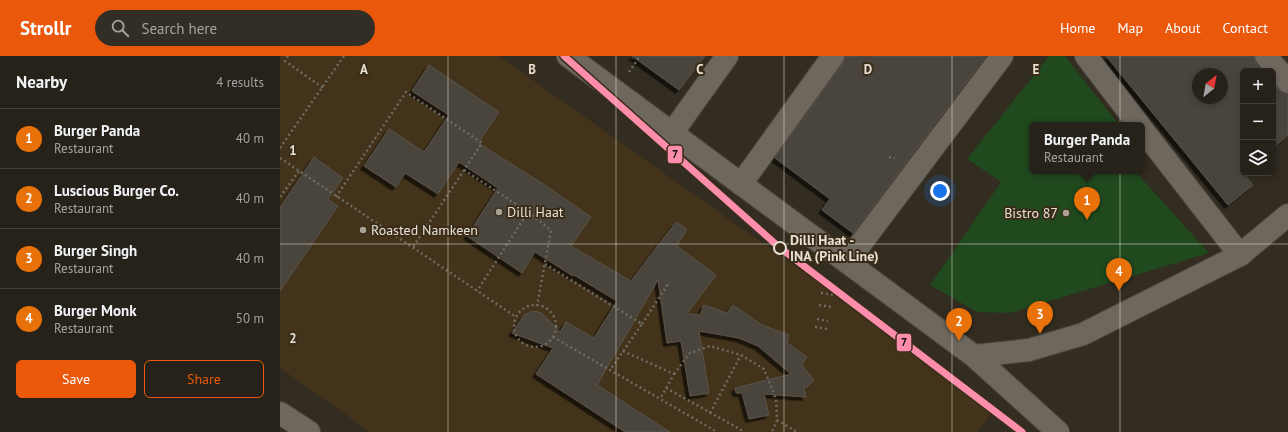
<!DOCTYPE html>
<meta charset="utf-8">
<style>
:root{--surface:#262119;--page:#322e26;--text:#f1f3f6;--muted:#a4a3a2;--line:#423e38;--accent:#ea580c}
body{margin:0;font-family:"PT Sans",sans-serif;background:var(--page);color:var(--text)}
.controls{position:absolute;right:12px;top:12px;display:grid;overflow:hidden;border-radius:6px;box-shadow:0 2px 6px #0003}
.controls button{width:36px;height:36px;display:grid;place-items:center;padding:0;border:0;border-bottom:1px solid var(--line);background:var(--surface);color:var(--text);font:20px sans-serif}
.compass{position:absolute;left:912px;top:12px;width:36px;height:36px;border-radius:50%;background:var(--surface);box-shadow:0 2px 6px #0003;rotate:31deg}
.you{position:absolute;left:660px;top:135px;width:14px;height:14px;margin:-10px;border:3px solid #fff;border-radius:50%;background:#1a73e8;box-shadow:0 0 0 6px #1a73e833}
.badge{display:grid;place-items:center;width:26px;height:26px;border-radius:50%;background:var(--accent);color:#fff;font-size:13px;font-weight:700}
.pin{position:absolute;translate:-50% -33px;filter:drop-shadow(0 1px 2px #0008)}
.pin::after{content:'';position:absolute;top:21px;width:14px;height:12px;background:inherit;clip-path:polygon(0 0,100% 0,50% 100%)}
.popup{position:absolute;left:749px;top:66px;width:116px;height:52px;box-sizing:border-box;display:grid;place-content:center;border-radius:6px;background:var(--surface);filter:drop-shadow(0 1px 3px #0005);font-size:13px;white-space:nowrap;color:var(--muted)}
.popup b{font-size:15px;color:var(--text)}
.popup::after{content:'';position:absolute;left:50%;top:100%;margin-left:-8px;border:8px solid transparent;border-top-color:var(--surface)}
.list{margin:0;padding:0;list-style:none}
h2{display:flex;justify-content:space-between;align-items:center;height:52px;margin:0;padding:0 16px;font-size:17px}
h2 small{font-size:13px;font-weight:400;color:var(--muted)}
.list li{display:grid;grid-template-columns:26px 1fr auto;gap:12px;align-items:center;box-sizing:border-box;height:60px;padding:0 16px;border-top:1px solid var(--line)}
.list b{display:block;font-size:15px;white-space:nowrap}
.list p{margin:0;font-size:13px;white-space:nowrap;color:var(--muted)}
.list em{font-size:13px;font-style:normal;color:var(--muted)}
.actions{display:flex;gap:8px;padding:12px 16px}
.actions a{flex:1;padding:9px 0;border:1px solid var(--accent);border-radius:6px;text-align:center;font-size:14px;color:var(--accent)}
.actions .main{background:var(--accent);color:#fff}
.icon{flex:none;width:22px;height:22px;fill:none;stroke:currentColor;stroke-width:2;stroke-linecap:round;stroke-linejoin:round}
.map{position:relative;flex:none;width:1008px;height:376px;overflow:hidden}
header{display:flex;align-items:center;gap:24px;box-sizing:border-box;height:56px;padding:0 20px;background:var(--accent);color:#fff}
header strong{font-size:19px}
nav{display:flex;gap:22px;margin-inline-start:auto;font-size:14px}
.search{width:280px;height:36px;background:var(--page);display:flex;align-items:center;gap:10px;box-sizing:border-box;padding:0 14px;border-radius:22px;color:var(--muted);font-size:15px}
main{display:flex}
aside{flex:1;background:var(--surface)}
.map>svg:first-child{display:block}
.built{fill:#42331a}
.green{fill:#20491e}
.building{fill:#4a443c;stroke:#595248;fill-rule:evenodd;filter:url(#shadow)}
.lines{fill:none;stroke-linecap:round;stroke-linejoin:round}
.minor-casing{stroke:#4e493f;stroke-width:24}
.path{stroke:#6f6a62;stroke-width:2.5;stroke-dasharray:2 3;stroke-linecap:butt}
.minor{stroke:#6d675d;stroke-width:22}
.metro-1-casing{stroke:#3a2d19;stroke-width:10}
.metro-1{stroke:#fc8eac;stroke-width:7}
.grid{fill:none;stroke:#e8e0d3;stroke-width:1;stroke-opacity:0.55}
.poi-dot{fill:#a8a195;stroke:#3a2d19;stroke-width:1.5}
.stop-dot{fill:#3a2d19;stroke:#e8e0d3;stroke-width:2}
.labels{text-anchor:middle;stroke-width:4;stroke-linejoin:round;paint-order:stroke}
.poi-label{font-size:14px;fill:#e8e0d3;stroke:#3a2d19;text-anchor:start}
.stop-label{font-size:14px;font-weight:bold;fill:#e8e0d3;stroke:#3a2d19;text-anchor:start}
.grid-label{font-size:13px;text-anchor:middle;font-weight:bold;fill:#e8e0d3;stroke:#3a2d19;stroke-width:4;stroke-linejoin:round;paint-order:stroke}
.line-badge{stroke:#3a2d19;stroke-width:1.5}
.pale-badge-label{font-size:11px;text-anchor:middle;font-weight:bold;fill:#111}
</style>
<header>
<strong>Strollr</strong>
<div class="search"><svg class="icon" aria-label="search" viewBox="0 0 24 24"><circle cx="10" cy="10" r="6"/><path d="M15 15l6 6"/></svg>Search here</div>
<nav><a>Home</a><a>Map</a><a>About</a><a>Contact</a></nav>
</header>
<main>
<aside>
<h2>Nearby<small>4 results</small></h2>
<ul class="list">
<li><span class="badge" style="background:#e8710a">1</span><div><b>Burger Panda</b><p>Restaurant</p></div><em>40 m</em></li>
<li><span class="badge" style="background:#e8710a">2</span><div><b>Luscious Burger Co.</b><p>Restaurant</p></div><em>40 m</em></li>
<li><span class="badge" style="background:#e8710a">3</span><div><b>Burger Singh</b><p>Restaurant</p></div><em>40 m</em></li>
<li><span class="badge" style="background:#e8710a">4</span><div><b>Burger Monk</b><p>Restaurant</p></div><em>50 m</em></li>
</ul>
<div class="actions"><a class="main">Save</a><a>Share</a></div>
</aside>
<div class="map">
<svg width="1008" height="376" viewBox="0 0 1008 376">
<defs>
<filter id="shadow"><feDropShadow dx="-3.5" dy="3.5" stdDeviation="0" flood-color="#0009"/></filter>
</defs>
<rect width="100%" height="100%" fill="#322c21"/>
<path class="built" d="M0 0H219L715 352 698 376H90L0 312Z"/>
<path class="green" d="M769 0H785L839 69H752V115H855L929 197 730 257 697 256 650 229 721 126 687 103Z"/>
<g class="building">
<path d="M352 0H425L399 34Z"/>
<path d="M565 0H706L573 177 542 154 550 143 495 102 563 7Z"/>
<path d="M826 0H974L976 8 982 15H963V117L973 129 948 149ZM918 18H942V42H918Z"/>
<path d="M149 9 219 56 198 87 262 127 311 161 291 190 351 225 396 166 407 173 397 190 436 219 407 258 420 259 424 249 447 257 453 249 482 269 509 279 507 287 527 301 522 309 534 324 526 332 524 330 526 341 484 338 489 359 469 363 462 337H456L455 332 511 318 478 290 459 282 419 275 429 337 410 340 401 285 387 287 378 224 317 329 390 376H345L256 318 273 292 232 277 244 259 250 256 257 255 263 258 280 276 286 266 314 282 337 245 294 219 293 220 255 196 242 217 187 180 218 132 179 106 158 138 125 117 116 131 84 110 109 73 144 96 169 59 132 35Z"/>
<path d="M993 28 999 34 1008 39V79L993 92Z"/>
<path d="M34 101 63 122 48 143 58 150 0 235V151Z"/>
</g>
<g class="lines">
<g class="minor-casing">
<g id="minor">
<path d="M288 0 694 300 778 376"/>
<path d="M806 0 859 69"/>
<path d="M986 0 1008 26"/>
<path d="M862 73 960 199"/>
<path d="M392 77 447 0"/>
<path d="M461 128 553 0"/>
<path d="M567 206 722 0"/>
<path d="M694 300 749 294 803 278 960 199 1008 159"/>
<path d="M0 357 29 376"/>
</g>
</g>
<g class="path">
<path d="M8 0 5 5 43 32"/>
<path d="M349 16 360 0"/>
<path d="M0 92 64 0"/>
<path d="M609 101 615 102"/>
<path d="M0 102 236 261"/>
<path d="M184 114 248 156 197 235"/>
<path d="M0 141 19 115"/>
<path d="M56 141 126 36 202 87 133 191"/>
<path d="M248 156 271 174 257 250"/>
<path d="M265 208 362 268 330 314"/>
<path d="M542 228 555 230"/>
<path d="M541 237 554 239"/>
<path d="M539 249 553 251"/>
<circle cx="255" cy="270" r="21"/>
<path d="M537 263 548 265"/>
<path d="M362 268 388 228"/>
<path d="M535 271 547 273"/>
<path d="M273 281 437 376"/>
<path d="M343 295 394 318 380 343"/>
<path d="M394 318 410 297 430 290 461 299 484 313 496 343 497 364 492 376"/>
<path d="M386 332 465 376"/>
<path d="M430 357 461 299"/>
<path d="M497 364 517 376"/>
</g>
<use href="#minor" class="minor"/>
<g class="metro-1-casing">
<path id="metro-1" d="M284 0 499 191 742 376"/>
</g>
<use href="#metro-1" class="metro-1"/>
</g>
<path class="grid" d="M168 0V376M336 0V376M504 0V376M672 0V376M840 0V376M0 188H1008"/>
<g class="poi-dot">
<circle cx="219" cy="156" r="4"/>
<circle cx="786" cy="157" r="4"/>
<circle cx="83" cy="174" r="4"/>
</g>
<circle class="stop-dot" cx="500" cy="192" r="6"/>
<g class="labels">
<g class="poi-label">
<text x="227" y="161">Dilli Haat</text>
<text x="778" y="162" text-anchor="end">Bistro 87</text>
<text x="91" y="179">Roasted Namkeen</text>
</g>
<g class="stop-label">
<text x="510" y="189">Dilli Haat -<tspan x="510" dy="16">INA (Pink Line)</tspan></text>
</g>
</g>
<g class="grid-label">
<text x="84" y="18">A</text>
<text x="252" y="18">B</text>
<text x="420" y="18">C</text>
<text x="588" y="18">D</text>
<text x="756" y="18">E</text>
<text x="13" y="99">1</text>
<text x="13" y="287">2</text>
</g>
<g class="line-badge">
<rect x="387" y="89" width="16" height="19" rx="4" fill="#fc8eac"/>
<rect x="616" y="277" width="16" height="19" rx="4" fill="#fc8eac"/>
</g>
<g class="pale-badge-label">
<text x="395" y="102">7</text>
<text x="624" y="290">7</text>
</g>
</svg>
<div class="controls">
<button>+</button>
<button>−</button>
<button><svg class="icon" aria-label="layers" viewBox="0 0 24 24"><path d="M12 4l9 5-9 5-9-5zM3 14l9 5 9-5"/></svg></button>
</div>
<svg class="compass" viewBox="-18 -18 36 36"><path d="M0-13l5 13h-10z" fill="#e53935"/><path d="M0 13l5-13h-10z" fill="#a4a3a2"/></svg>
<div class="you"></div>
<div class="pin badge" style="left:807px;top:164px;background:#e8710a">1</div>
<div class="popup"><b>Burger Panda</b>Restaurant</div>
<div class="pin badge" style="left:679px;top:285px;background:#e8710a">2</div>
<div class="pin badge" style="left:760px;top:278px;background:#e8710a">3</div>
<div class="pin badge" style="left:839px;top:235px;background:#e8710a">4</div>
</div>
</main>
